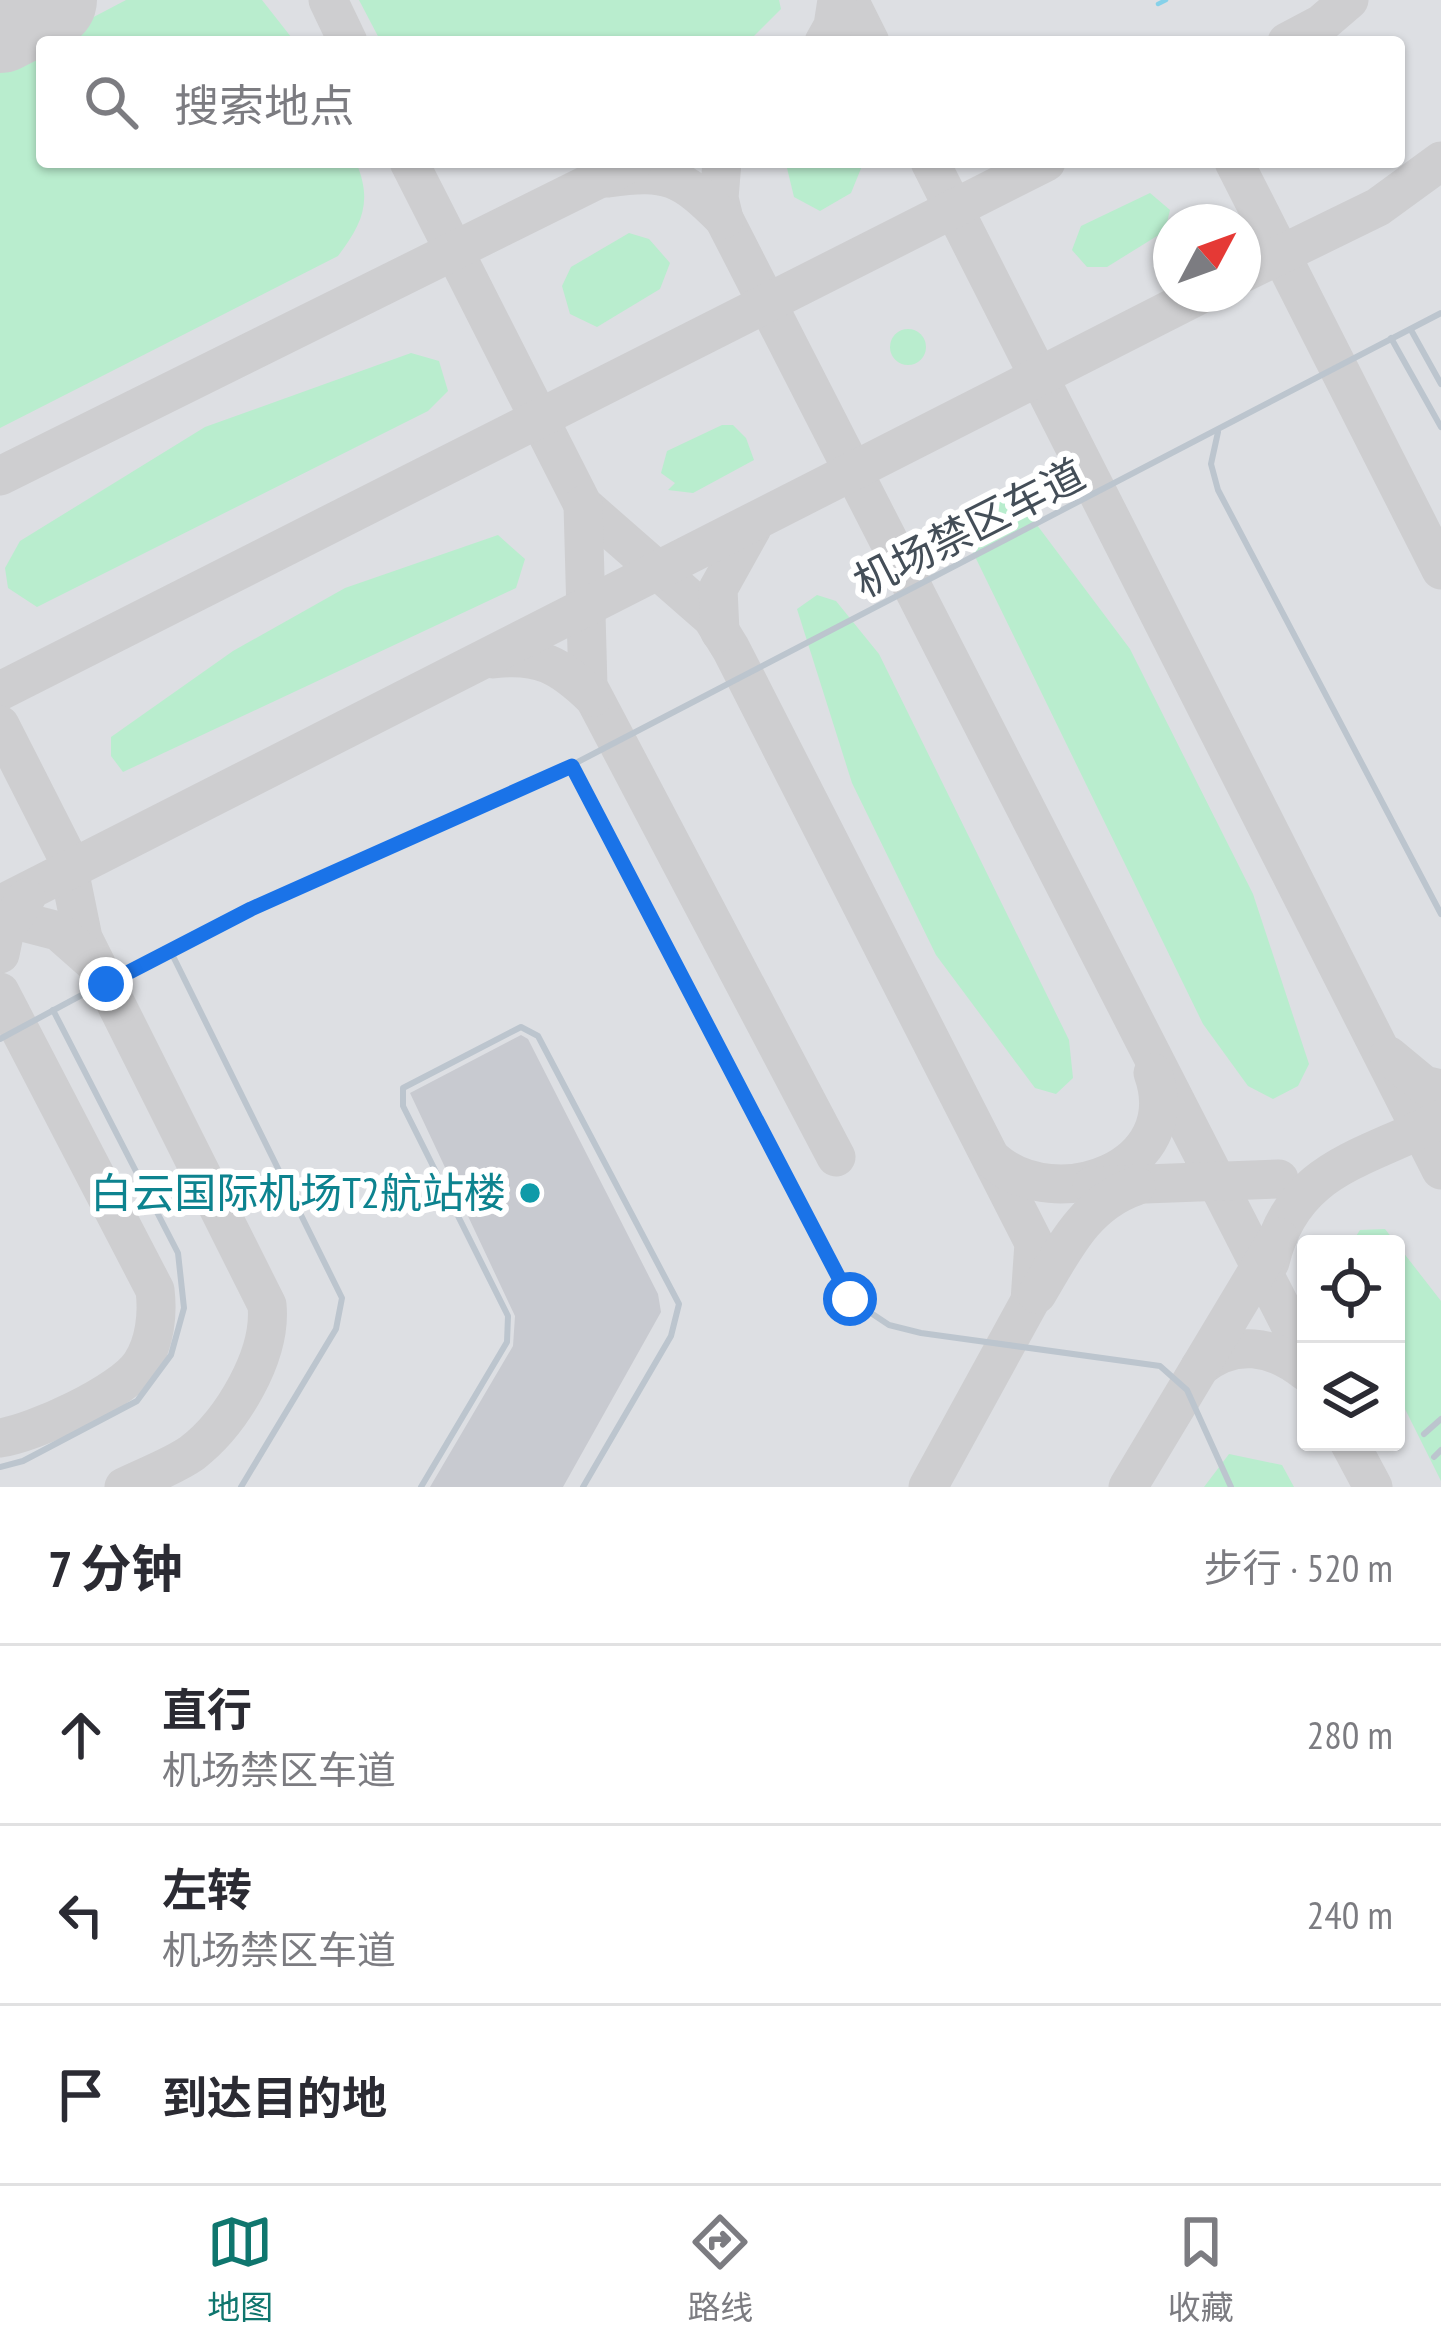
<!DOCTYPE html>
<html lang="zh">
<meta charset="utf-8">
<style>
:root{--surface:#fff;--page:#f2f2f3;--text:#2b2b33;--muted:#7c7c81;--line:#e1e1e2;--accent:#0f766e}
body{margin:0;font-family:"PT Sans Narrow","Noto Sans SC",sans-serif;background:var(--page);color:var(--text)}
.controls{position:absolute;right:36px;bottom:36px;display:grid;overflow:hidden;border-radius:12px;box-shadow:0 3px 9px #0004}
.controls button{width:108px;height:108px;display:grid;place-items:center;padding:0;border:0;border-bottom:3px solid var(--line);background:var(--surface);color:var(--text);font:60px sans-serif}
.compass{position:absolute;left:1153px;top:204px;width:108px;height:108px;border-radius:50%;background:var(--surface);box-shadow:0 3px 9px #0004;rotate:49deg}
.stop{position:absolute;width:36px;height:36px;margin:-27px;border:9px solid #1a73e8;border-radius:50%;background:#fff}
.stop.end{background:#1a73e8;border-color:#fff;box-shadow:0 3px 12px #0008}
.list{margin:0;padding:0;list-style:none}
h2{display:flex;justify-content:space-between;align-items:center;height:156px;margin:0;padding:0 48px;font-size:51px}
h2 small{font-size:39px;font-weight:400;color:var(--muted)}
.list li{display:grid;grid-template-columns:78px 1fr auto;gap:36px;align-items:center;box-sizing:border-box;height:180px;padding:0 48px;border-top:3px solid var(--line)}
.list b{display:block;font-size:45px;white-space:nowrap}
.list p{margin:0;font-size:39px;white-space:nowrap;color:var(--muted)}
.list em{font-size:39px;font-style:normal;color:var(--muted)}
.icon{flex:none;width:66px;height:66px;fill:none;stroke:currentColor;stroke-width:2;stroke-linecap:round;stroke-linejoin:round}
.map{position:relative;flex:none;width:1441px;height:1487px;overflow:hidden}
.search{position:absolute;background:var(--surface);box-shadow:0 3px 9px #0004;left:36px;right:36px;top:36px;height:132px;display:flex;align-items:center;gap:30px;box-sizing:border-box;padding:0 42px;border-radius:12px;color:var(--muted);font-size:45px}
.sheet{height:696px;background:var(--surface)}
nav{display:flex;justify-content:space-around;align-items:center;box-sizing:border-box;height:168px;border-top:3px solid var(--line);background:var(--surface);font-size:33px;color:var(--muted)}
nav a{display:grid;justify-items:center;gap:6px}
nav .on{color:var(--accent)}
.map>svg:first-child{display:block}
.airport{fill:#dddfe3;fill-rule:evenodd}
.green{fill:#b9edce}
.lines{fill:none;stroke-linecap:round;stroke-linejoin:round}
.stream{stroke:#86d1e9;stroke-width:4.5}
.taxiway{stroke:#ceced0;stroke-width:39}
.runway{stroke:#ceced0;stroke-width:96}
.building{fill:#c8cad0}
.service{stroke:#bcc5ce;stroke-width:6}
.route{stroke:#1a73e8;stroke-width:15}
.culture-dot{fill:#0f9aa8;stroke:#fff;stroke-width:4.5}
.labels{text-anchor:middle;stroke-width:12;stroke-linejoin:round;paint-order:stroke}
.street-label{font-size:42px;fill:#444e58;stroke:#fff}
.culture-label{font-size:42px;fill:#0d838f;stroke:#fff;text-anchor:end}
</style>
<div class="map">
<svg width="1441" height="1487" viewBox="0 0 1441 1487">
<rect width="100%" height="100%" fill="#eeebeb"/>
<path class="airport" d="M0 0H1441V1487H0ZM42 42H1399V162H42ZM1171 222H1243V294H1171ZM1306 1244H1396V1442H1306Z"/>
<g class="green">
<path d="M126 0H262L295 42H46Z"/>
<path d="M359 0H779L781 9 748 42H381Z"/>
<path d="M42 44V162H356C373 202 362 224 338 256L0 428V66Z"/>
<path d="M792 162H858L862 166 851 193 820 211 794 197 787 168Z"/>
<path d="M1150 193 1170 210 1165 231 1107 267H1087L1072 250 1081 226Z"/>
<path d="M629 233 649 239 670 263 660 289 597 327 570 314 562 286 571 267Z"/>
<circle cx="908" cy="347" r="18"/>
<path d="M411 353 439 361 448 391 428 411 37 607 8 588 5 568 20 541 205 427Z"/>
<path d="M722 425H733L746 438 754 460 693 493 668 490 675 483 661 473 667 451Z"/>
<path d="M991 494 1019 501 1130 649 1253 894 1309 1064 1298 1086 1273 1099 1248 1086 1203 1024 965 536 973 509Z"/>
<path d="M498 535 525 559 516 588 123 772 111 756V737L233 651 345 588Z"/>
<path d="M817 595 836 601 879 654 1069 1040 1073 1078 1056 1094 1035 1088 936 955 852 783 797 609Z"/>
<path d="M1385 1229 1441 1301V1481L1396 1391V1244H1351L1360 1230Z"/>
<path d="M1229 1454 1282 1465 1294 1487H1204Z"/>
</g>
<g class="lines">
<path class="stream" d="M1158 4 1166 0"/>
<g class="taxiway">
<path d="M328 0 348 42"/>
<path d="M849 0 870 42"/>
<path d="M824 42 833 26 837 0"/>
<path d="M1287 42 1321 24 1349 0"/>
<path d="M409 162 583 505 712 618 731 649 1034 1243 1030 1301 928 1487"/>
<path d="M722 162 719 198 724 219 1306 1356"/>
<path d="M930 162 1441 1170"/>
<path d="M1234 162 1441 570"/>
<path d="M608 178C668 169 682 177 724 219"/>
<path d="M1243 273 1378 207 1441 161"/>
<path d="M0 476 633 162"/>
<path d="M583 505 588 686 836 1157"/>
<path d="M720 632 718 589 752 528"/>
<path d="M493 659C539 653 561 666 593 697"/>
<path d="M0 691 1046 162"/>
<path d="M0 725 66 855 83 938 267 1305C272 1355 232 1422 192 1453 172 1467 146 1476 124 1487"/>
<path d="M0 905 1201 294"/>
<path d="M0 916 58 931 92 961"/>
<path d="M0 954 5 930 26 898"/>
<path d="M0 992 155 1290C158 1314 155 1343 141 1364 122 1393 34 1433 0 1438"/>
<path d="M1389 1056 1424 1085 1441 1089"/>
<path d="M993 1160C1057 1216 1187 1168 1153 1073"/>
<path d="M1092 1186 1279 1179"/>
<path d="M1270 1262C1293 1165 1366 1160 1441 1119"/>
<path d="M1037 1294C1064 1249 1084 1204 1136 1186"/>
<path d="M1200 1367C1234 1339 1273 1345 1306 1372"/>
<path d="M1349 1442 1373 1487"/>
<path d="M1128 1487 1278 1237"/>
</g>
<path class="runway" d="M0 25 49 0"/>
</g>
<path class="building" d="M521 1035 528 1039 658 1294 661 1312 563 1487H430L513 1346 515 1316 410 1093Z"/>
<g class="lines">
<g class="service">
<path d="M1411 330 1441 384"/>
<path d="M1391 338 1441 427"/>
<path d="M1218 432 1211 464 1218 490 1441 914"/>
<path d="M169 948 342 1298 336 1329 241 1487"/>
<path d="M0 1039 169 948 572 765"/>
<path d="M1424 1434 1441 1419"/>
<path d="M1434 1457 1441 1450"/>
<path d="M0 1467 23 1461 137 1401 171 1355 184 1308 178 1253 53 1010"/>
<path d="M421 1487 507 1342 508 1316 403 1106V1088L521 1027 538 1036 679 1304 671 1336 583 1487"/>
<path d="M1231 1487 1187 1390 1160 1366 921 1333 889 1325 850 1299 572 765 1441 313"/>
</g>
</g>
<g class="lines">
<path class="route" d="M106 984 251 909 572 766 850 1299"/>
</g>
<circle class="culture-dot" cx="530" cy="1193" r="12"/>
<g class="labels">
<g class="street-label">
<text transform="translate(969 528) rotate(-27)" y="15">机场禁区车道</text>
</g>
<g class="culture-label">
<text x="506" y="1208">白云国际机场T2航站楼</text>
</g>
</g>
</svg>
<div class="controls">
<button><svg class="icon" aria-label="locate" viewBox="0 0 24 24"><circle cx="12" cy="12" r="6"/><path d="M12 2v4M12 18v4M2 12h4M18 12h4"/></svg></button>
<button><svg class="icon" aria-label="layers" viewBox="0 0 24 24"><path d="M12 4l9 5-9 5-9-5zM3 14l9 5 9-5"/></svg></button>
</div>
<svg class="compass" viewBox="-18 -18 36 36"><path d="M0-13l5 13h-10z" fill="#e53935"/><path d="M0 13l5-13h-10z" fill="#7c7c81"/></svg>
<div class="stop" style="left:850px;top:1299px"></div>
<div class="stop end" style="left:106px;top:984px"></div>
<div class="search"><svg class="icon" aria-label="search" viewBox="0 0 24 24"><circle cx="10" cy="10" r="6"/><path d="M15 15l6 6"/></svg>搜索地点</div>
</div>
<section class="sheet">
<h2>7 分钟<small>步行 · 520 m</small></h2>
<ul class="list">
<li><svg class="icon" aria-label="ahead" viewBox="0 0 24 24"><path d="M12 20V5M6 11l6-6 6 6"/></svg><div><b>直行</b><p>机场禁区车道</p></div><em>280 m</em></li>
<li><svg class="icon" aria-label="left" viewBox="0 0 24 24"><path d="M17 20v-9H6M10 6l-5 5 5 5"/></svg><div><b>左转</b><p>机场禁区车道</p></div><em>240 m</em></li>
<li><svg class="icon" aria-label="arrive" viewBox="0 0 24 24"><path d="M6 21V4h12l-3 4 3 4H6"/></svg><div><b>到达目的地</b></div></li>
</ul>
</section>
<nav>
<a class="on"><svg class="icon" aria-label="map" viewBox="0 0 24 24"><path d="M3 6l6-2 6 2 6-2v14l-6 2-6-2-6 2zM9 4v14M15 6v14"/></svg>地图</a>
<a><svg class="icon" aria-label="directions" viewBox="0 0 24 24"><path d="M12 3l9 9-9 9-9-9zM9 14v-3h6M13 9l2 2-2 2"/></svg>路线</a>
<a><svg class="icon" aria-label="saved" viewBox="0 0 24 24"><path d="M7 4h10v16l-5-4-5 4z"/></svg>收藏</a>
</nav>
